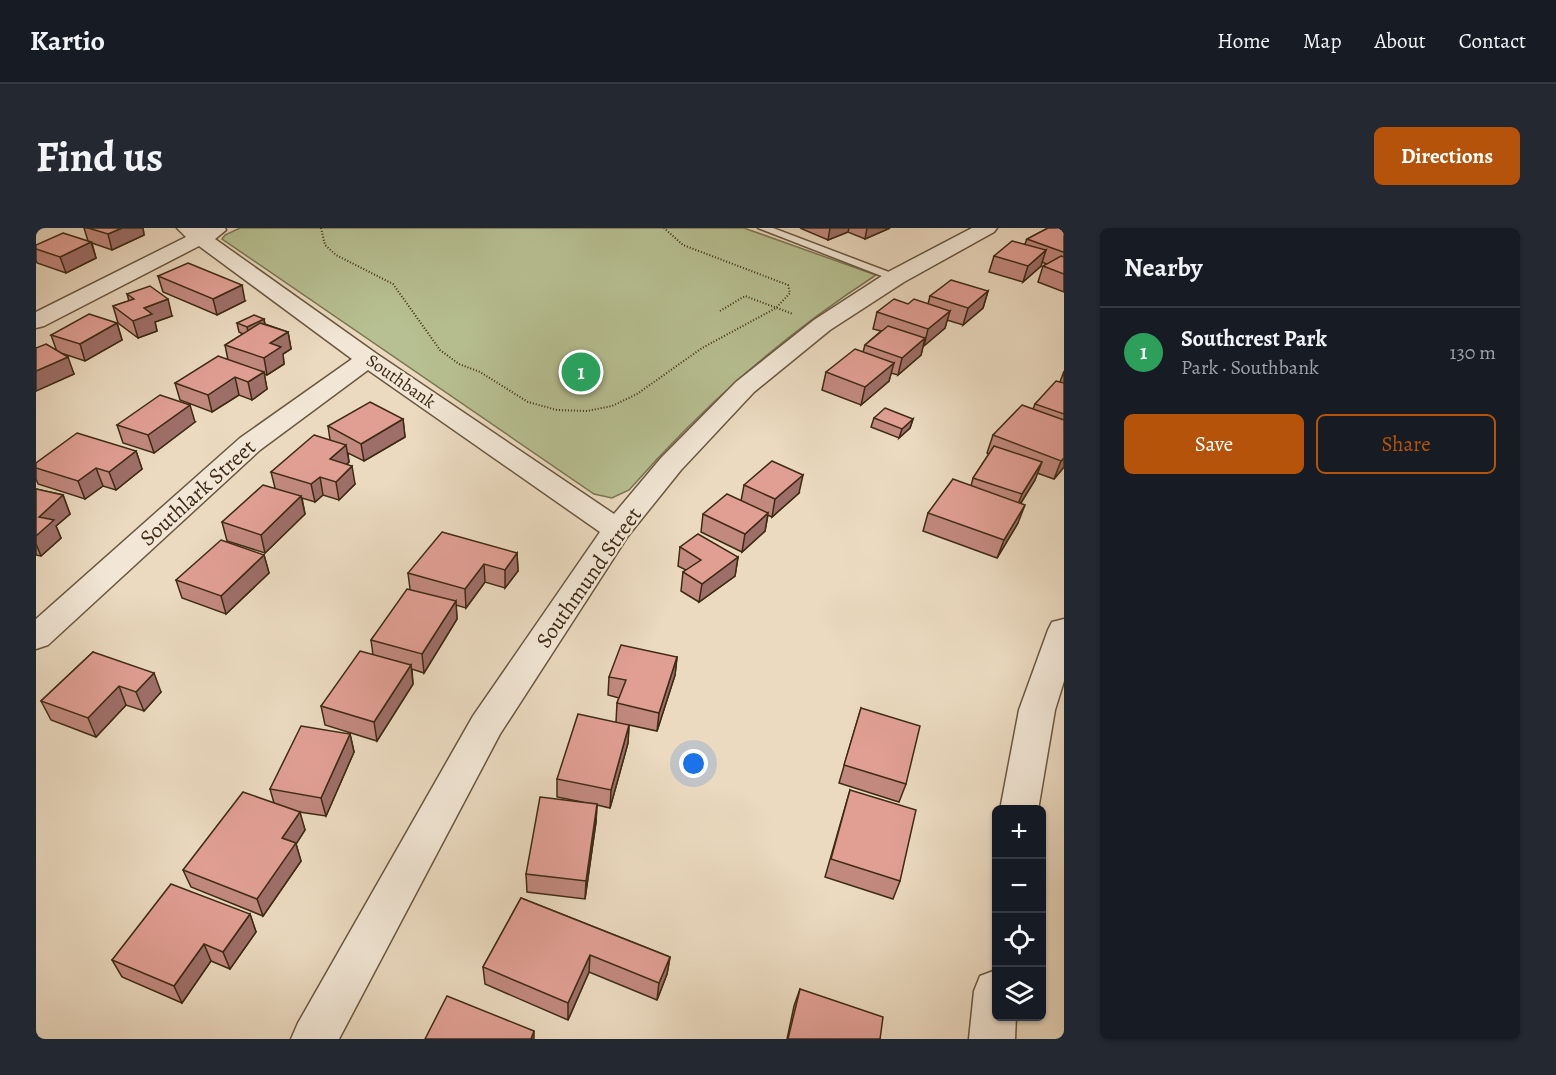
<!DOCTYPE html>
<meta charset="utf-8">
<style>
:root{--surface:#171b24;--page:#242831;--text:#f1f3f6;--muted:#9ea1a6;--line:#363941;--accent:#b45309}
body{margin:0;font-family:Alegreya,serif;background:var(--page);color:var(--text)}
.controls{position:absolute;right:18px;bottom:18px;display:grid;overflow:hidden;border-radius:9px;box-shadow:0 2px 4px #0004}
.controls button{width:54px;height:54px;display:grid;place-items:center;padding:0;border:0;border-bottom:2px solid var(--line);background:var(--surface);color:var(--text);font:30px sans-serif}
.you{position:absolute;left:658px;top:536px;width:21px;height:21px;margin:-15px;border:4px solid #fff;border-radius:50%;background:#1a73e8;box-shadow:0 0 0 9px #1a73e833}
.badge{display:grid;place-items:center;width:39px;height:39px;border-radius:50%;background:var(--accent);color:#fff;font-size:20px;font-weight:700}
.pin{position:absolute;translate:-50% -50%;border:3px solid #fff;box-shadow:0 2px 6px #0006}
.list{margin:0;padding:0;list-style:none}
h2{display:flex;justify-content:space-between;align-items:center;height:78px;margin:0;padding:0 24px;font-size:26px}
h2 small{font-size:20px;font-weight:400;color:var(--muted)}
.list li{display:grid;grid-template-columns:39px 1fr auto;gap:18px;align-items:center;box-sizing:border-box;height:90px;padding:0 24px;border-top:2px solid var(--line)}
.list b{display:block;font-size:22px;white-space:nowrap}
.list p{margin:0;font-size:20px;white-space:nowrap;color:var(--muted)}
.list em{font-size:20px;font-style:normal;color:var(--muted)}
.actions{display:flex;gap:12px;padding:18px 24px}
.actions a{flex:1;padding:14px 0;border:2px solid var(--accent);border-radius:9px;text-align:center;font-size:21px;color:var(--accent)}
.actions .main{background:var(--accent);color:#fff}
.icon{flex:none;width:33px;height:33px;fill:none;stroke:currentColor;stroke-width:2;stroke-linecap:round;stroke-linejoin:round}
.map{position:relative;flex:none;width:1028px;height:811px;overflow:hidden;border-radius:9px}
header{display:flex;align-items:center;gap:36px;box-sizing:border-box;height:84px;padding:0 30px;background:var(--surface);border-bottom:2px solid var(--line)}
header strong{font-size:28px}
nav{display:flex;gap:33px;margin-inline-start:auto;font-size:21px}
.intro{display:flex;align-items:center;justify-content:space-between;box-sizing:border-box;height:144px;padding:0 36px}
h1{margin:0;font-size:42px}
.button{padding:15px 27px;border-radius:9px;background:var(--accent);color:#fff;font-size:21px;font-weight:700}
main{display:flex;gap:36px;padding:0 36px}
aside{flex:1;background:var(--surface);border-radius:9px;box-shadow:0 2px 4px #0004}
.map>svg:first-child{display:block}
.green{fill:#b7c092;stroke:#7b7654;stroke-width:1.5}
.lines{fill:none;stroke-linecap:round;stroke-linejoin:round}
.lane-casing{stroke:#6a5740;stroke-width:3}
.street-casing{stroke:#6a5740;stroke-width:3}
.path{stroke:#3f2b15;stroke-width:2;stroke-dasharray:1 2;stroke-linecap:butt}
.lane{fill:#f2e7d6;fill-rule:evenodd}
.street{fill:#f2e7d6;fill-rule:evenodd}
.wall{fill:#c2897f;stroke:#3f2b15;stroke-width:1.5}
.shaded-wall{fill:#9e6f68;stroke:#3f2b15;stroke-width:1.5}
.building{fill:#e19f94;stroke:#3f2b15;stroke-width:1.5}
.labels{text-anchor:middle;stroke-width:4.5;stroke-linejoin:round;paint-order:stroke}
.far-street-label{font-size:18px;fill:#3f2b15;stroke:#f2e7d6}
.street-label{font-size:22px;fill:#3f2b15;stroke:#f2e7d6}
</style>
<header>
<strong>Kartio</strong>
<nav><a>Home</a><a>Map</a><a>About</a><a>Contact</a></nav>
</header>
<div class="intro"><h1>Find us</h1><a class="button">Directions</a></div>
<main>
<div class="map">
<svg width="1028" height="811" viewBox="0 0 1028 811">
<rect width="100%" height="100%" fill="#ebdac0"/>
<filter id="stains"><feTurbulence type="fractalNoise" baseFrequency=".00333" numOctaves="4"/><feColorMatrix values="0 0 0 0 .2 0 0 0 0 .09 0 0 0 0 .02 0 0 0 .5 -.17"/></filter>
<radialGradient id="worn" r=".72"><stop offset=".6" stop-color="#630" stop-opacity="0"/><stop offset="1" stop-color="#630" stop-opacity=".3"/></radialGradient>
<path class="green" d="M204 0H708L840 47C745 109 668 177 593 262L576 270 558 266 186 11 189 7Z"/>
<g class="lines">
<g class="lane-casing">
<path id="lane" d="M722 0H737L866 49 864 52H856Z"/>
</g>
<g class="street-casing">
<g id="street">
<path d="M141 0H189L190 2 179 11 341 126 578 286 625 230 700 154 778 92 852 44 936 0H961L958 4 868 54 794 102 718 164 645 242 592 308 464 506 303 811H255L262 795 437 488 564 304 332 142 224 222 12 417 0 421V391L204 210 316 131 163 18 8 98 0 100V84L150 9Z"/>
<path d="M1028 391V453L1019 482 1002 582H964L983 482 1012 402 1016 394Z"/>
<path d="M960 742V788H980L979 811H933L938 763 944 748Z"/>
</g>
</g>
<g class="path">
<path d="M285 0 289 17 300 27 357 56 404 122 423 136 444 144 492 174 521 182 551 183 576 178 601 166 666 120 740 80 754 65 752 57 647 17 628 0"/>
<path d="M684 83 709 68 757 86"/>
</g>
<use href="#lane" class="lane"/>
<use href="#street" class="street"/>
</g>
<g class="wall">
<path d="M48 0H107L108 7 76 22 56 15 60 30 30 45 1 35 0 32V17L52 13Z"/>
<path d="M764 0H854L829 11 812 4 792 12Z"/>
<path d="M1012 0H1028V64L1002 54 1007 38 1011 36 1006 34 1005 38 987 54 953 44 958 28 989 16 991 11Z"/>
<path d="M122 48 209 73 181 87 127 64Z"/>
<path d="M952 63 947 80 927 97 911 92 909 100 887 118 885 127 862 147 855 145 853 153 825 177 786 162 790 144 827 124 829 117 845 103 837 101 841 84 872 76H892L894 68Z"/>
<path d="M91 66 136 88 119 94 121 103 102 110 82 95 77 78 93 73Z"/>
<path d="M228 91 229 96 252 104 255 121 247 126 248 136 231 147 228 146 231 161 216 172 203 167 176 184 144 172 139 155 192 132 189 117 207 106 203 104 201 95Z"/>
<path d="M81 95 86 112 49 133 28 126 38 146 0 163V120L20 121 15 107Z"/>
<path d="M1028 143V239L1018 251 1001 245 999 252 985 275 982 295 961 330 887 303 892 285 935 258 937 250 953 226 951 225 957 207 997 181 999 176 1024 154Z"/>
<path d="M838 190 877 191 874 200 863 210 835 199Z"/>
<path d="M367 191 369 209 328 233 312 225 313 234 311 236 319 256 303 272 287 267 279 274 266 270 269 286 229 325 191 313 186 294 239 260 235 244 294 212 292 198Z"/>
<path d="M159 194 118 225 87 215 81 197Z"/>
<path d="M100 223 106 241 80 262 67 258 49 271 2 256 0 251V235Z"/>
<path d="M708 257 763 265 736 289 732 287 729 303 706 324 665 304 667 286 705 273Z"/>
<path d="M0 261 27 267 34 286 20 298 25 310 5 328 0 327Z"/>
<path d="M644 319 702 329 699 348 663 374 645 363 647 344 650 342 642 338Z"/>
<path d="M481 325 482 343 469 360 449 354 430 380 420 377 421 391 388 445 376 441 377 456 341 513 289 497 285 478 337 427 335 412 374 361 372 345Z"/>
<path d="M228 327 233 345 190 386 146 370 140 352Z"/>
<path d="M57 424 125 464 108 483 90 477 60 509 15 492 5 473Z"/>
<path d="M641 429 639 447 621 503 593 497 592 515 574 580 561 577 560 594 549 671 491 664 490 646 546 574 521 569V551L580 494 581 475 583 470 572 467 573 449Z"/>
<path d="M825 480 870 556 863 574 803 555Z"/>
<path d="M314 506 318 524 290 588 263 584 269 602 260 616 265 633 227 688 155 659 147 642 238 575 234 561Z"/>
<path d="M814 562 864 653 857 671 789 649Z"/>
<path d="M485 670 634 729 631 746 621 772 553 744 532 792 449 756 447 739Z"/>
<path d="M214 686 220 704 194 741 175 733 146 775 86 749 76 732Z"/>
<path d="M764 761 844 811H751L758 778Z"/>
</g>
<g class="shaded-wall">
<path d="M86 0H107L108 7 76 22 72 6Z"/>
<path d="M794 0H813L812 4 792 12Z"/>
<path d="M831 0H854L829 11Z"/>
<path d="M55 14 60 30 30 45 24 29Z"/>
<path d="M1010 22 1005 38 987 54 992 38Z"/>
<path d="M206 57 209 73 181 87 177 71Z"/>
<path d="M952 63 947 80 927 97 932 80Z"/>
<path d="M132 71 136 88 119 94 121 103 102 110 97 93 108 80Z"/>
<path d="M914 83 909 100 888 118 892 101Z"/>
<path d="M228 91 229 99 213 108 211 99Z"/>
<path d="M81 95 86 112 49 133 44 116Z"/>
<path d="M252 104 255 121 247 126 248 136 231 147 228 130 234 115Z"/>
<path d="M889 110 885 127 862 147 866 130Z"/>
<path d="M32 129 38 146 0 163V143Z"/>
<path d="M858 135 853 153 825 177 829 159Z"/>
<path d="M228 144 231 161 216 172 212 154Z"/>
<path d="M199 149 203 167 176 184 172 167Z"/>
<path d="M154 177 159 194 118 225 112 207Z"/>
<path d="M367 191 369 209 328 233 325 216Z"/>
<path d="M877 191 874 200 863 210 866 201Z"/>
<path d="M310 217 313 234 297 249 294 231Z"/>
<path d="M100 223 106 241 80 262 73 244Z"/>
<path d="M1028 230V239L1018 251 1025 233Z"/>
<path d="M1006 234 999 252 979 284 986 266Z"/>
<path d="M316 238 319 256 303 272 300 254Z"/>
<path d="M60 240 67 258 49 271 42 253Z"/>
<path d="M767 247 763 265 736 289 739 271Z"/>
<path d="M284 249 287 267 279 274 275 256Z"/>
<path d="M27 267 34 286 20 298 25 310 5 328 0 316V308L3 289Z"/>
<path d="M265 268 269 286 229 325 225 307Z"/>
<path d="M989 277 982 295 961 330 968 312Z"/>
<path d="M732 285 729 303 706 324 709 306Z"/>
<path d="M481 325 482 343 469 360V342Z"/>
<path d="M228 327 233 345 190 386 185 368Z"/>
<path d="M702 329 699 348 663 374 666 356Z"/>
<path d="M448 336 449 354 430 380 429 361Z"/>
<path d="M420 373 421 391 388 445 386 426Z"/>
<path d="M641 429 639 447 621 503 623 485Z"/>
<path d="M375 437 377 456 341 513 338 494Z"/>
<path d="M118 445 125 464 108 483 100 464Z"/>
<path d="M83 458 90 477 60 509 52 490Z"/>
<path d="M593 497 592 515 574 580 575 562Z"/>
<path d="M314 506 318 524 290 588 285 570Z"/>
<path d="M561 576 560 594 549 671 550 653Z"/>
<path d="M264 584 269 602 260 616 265 633 227 688 221 671 246 610Z"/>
<path d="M214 686 220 704 194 741 187 724Z"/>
<path d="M168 716 175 733 146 775 138 758Z"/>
<path d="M554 727 553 744 532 792V775Z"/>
<path d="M634 729 631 746 621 772 623 755Z"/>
<path d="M498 803V811H495Z"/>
</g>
<g class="building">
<path d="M52 0H86L72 6Z"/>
<path d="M1012 0H1023L1028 2V24H1027L991 11Z"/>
<path d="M27 5 55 14 24 29 0 21V17Z"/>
<path d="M976 13 1010 22 992 38 958 28Z"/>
<path d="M1025 28 1028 29V46L1007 38Z"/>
<path d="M152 35 206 57 177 71 122 48Z"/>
<path d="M915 52 952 63 932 80 894 68Z"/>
<path d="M114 58 132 71 108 80 116 86 97 93 77 78 98 71 91 66Z"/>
<path d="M858 71 872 76 878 71 914 83 892 101 841 84Z"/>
<path d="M53 86 81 95 44 116 15 107Z"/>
<path d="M218 87 228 91 211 99 201 95Z"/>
<path d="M224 95 252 104 234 115 245 119 228 130 189 117Z"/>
<path d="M852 98 889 110 866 130 829 117Z"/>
<path d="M10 116 32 129 0 143V120Z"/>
<path d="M819 121 858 135 829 159 790 144Z"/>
<path d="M182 128 228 144 212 154 199 149 172 167 139 155Z"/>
<path d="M1020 153 1028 155V186L999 176Z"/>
<path d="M124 167 154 177 112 207 81 197Z"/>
<path d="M334 174 367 191 325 216 292 198Z"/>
<path d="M986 177 1028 192V230L1025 233 957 207Z"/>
<path d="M849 180 877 191 866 201 838 190Z"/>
<path d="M41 205 100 223 73 244 60 240 42 253 0 240V235Z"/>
<path d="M278 207 310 217 294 231 316 238 300 254 284 249 275 256 235 244Z"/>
<path d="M958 218 1006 234 986 266 937 250Z"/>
<path d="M736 233 767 247 739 271 708 257Z"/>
<path d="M917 251 989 277 968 312 892 285Z"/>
<path d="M227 257 265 268 225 307 186 294Z"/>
<path d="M0 261 27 267 3 289 18 292 0 308Z"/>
<path d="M691 266 732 285 709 306 667 286Z"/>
<path d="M406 304 481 325 469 342 448 336 429 361 372 345Z"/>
<path d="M662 306 702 329 666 356 647 344 665 332 644 319Z"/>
<path d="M185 312 228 327 185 368 140 352Z"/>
<path d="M371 361 420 373 386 426 335 412Z"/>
<path d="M585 417 641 429 623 485 581 475 590 452 573 449Z"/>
<path d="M324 423 375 437 338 494 285 478Z"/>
<path d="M57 424 118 445 100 464 83 458 52 490 5 473Z"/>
<path d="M825 480 884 498 870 556 808 537Z"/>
<path d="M542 486 593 497 575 562 521 551Z"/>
<path d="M265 498 314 506 285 570 234 561Z"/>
<path d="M814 562 880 582 864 653 795 631Z"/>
<path d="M207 564 264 584 246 610 260 615 221 671 147 642Z"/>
<path d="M504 569 561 576 550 653 490 646Z"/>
<path d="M135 656 214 686 187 724 168 716 138 758 76 732Z"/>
<path d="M485 670 634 729 623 755 554 727 532 775 447 739Z"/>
<path d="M764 761 847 789 844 811H752Z"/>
<path d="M411 768 498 803 495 811H389Z"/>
</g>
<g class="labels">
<g class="far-street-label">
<text transform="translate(365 153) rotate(35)" y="6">Southbank</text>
</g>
<g class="street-label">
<text transform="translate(161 264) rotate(-42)" y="8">Southlark Street</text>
<text transform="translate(552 349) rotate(-55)" y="8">Southmund Street</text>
</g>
</g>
<rect width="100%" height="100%" filter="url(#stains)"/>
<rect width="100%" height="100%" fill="url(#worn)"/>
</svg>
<div class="controls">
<button>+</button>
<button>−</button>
<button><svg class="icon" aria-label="locate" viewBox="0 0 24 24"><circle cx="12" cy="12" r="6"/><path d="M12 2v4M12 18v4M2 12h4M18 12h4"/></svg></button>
<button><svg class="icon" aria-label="layers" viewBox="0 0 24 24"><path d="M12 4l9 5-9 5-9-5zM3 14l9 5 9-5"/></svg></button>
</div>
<div class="you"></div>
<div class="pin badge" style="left:545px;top:144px;background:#2e9e5b">1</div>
</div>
<aside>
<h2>Nearby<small></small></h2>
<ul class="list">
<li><span class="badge" style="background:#2e9e5b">1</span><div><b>Southcrest Park</b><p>Park · Southbank</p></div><em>130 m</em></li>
</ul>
<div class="actions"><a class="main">Save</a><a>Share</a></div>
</aside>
</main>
